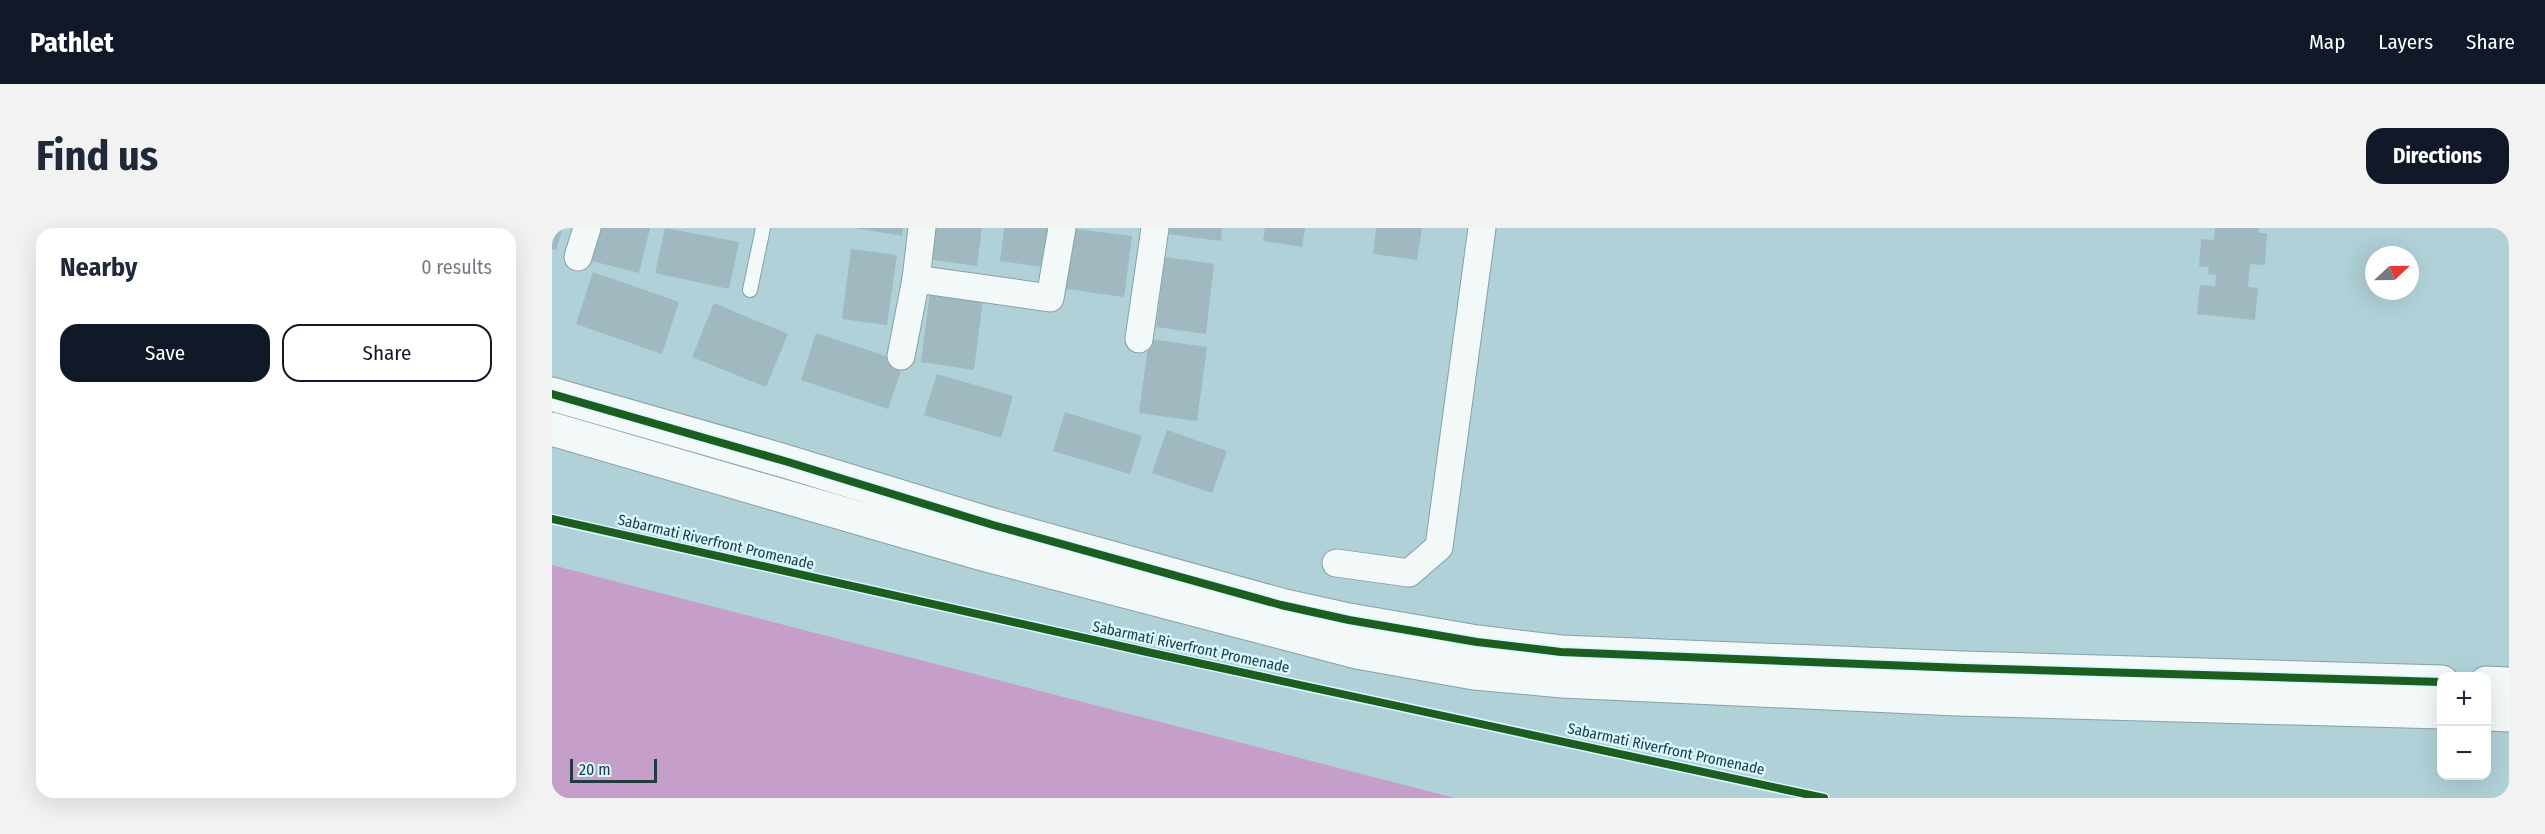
<!DOCTYPE html>
<meta charset="utf-8">
<style>
:root{--surface:#fff;--page:#f2f2f3;--text:#1f2937;--muted:#747a83;--line:#e0e1e3;--accent:#111827}
body{margin:0;font-family:"Fira Sans Condensed",sans-serif;background:var(--page);color:var(--text)}
.controls{position:absolute;right:18px;bottom:18px;display:grid;overflow:hidden;border-radius:12px;box-shadow:0 6px 24px #0002}
.controls button{width:54px;height:54px;display:grid;place-items:center;padding:0;border:0;border-bottom:2px solid var(--line);background:var(--surface);color:var(--text);font:30px sans-serif}
.compass{position:absolute;left:1813px;top:18px;width:54px;height:54px;border-radius:50%;background:var(--surface);box-shadow:0 6px 24px #0002;rotate:68deg}
.scale{position:absolute;left:18px;bottom:15px;width:87px;box-sizing:border-box;padding-left:6px;border:3px solid #223b40;border-top:0;font-size:16px;line-height:21px;white-space:nowrap;color:#223b40;-webkit-text-stroke:4px #d9f7fe;paint-order:stroke}
.list{margin:0;padding:0;list-style:none}
h2{display:flex;justify-content:space-between;align-items:center;height:78px;margin:0;padding:0 24px;font-size:26px}
h2 small{font-size:20px;font-weight:400;color:var(--muted)}
.actions{display:flex;gap:12px;padding:18px 24px}
.actions a{flex:1;padding:14px 0;border:2px solid var(--accent);border-radius:18px;text-align:center;font-size:21px;color:var(--accent)}
.actions .main{background:var(--accent);color:#fff}
.map{position:relative;flex:none;width:1957px;height:570px;overflow:hidden;border-radius:18px}
header{display:flex;align-items:center;gap:36px;box-sizing:border-box;height:84px;padding:0 30px;background:var(--accent);color:#fff}
header strong{font-size:28px}
nav{display:flex;gap:33px;margin-inline-start:auto;font-size:21px}
.intro{display:flex;align-items:center;justify-content:space-between;box-sizing:border-box;height:144px;padding:0 36px}
h1{margin:0;font-size:42px}
.button{padding:15px 27px;border-radius:18px;background:var(--accent);color:#fff;font-size:21px;font-weight:700}
main{display:flex;gap:36px;padding:0 36px}
aside{flex:1;background:var(--surface);border-radius:18px;box-shadow:0 6px 24px #0002}
.map>svg:first-child{display:block}
.water{fill:#c59fc9}
.building{fill:#a0b8c0}
.lines{fill:none;stroke-linecap:round;stroke-linejoin:round}
.service-casing{stroke:#86a1a6;stroke-width:16}
.minor-casing{stroke:#86a1a6;stroke-width:29}
.tertiary-casing{stroke:#86a1a6;stroke-width:35}
.service{stroke:#f3f8f9;stroke-width:14}
.minor{stroke:#f3f8f9;stroke-width:27}
.tertiary{stroke:#f3f8f9;stroke-width:33}
.cycleway-casing{stroke:#d9f7fe;stroke-width:11}
.cycleway{stroke:#1b5e20;stroke-width:8}
.labels{text-anchor:middle;stroke-width:5;stroke-linejoin:round;paint-order:stroke}
.street-label{font-size:15px;fill:#223b40;stroke:#d9f7fe}
</style>
<header>
<strong>Pathlet</strong>
<nav><a>Map</a><a>Layers</a><a>Share</a></nav>
</header>
<div class="intro"><h1>Find us</h1><a class="button">Directions</a></div>
<main>
<aside>
<h2>Nearby<small>0 results</small></h2>
<ul class="list">
</ul>
<div class="actions"><a class="main">Save</a><a>Share</a></div>
</aside>
<div class="map">
<svg width="1957" height="570" viewBox="0 0 1957 570">
<rect width="100%" height="100%" fill="#b0d1d8"/>
<path class="water" d="M0 337 903 570H0Z"/>
<g class="building">
<path d="M0 0H11L4 22 0 21Z"/>
<path d="M49 0H98L87 45 40 33Z"/>
<path d="M113 0 187 14 177 61 103 45Z"/>
<path d="M302 0H351L350 8Z"/>
<path d="M378 0H430L425 38 374 31Z"/>
<path d="M452 0H497L491 39 448 33Z"/>
<path d="M518 0 580 8 572 69 507 60Z"/>
<path d="M616 0H670L669 13 616 6Z"/>
<path d="M713 0H753L750 19 711 13Z"/>
<path d="M824 0H870L865 32 821 26Z"/>
<path d="M1663 0H1707V5H1715L1713 37 1698 36 1696 59 1706 60 1703 92 1645 86 1648 57 1663 58 1664 47 1656 46 1657 39 1647 38 1649 11 1662 12Z"/>
<path d="M299 21 345 27 335 97 290 91Z"/>
<path d="M613 29 662 36 654 106 604 99Z"/>
<path d="M41 44 127 74 110 126 24 96Z"/>
<path d="M378 64 431 71 422 142 369 134Z"/>
<path d="M162 75 236 106 214 159 140 129Z"/>
<path d="M264 105 352 134 336 181 249 152Z"/>
<path d="M597 111 655 119 645 193 587 185Z"/>
<path d="M385 146 461 168 449 210 372 187Z"/>
<path d="M513 184 590 208 578 246 501 223Z"/>
<path d="M615 202 675 223 660 265 600 245Z"/>
</g>
<g class="lines">
<g class="service-casing">
<path id="service" d="M198 62 211 0"/>
</g>
<g class="minor-casing">
<g id="minor">
<path d="M26 29 35 0"/>
<path d="M364 51 498 70 510 0"/>
<path d="M587 111 603 0"/>
<path d="M349 128 364 51 370 0"/>
<path d="M784 335 857 345 887 319 930 0"/>
</g>
</g>
<g class="tertiary-casing">
<g id="tertiary">
<path d="M0 166 236 234 441 297 729 377 797 392 925 414 1009 424 1411 440 1890 454"/>
<path d="M0 201 427 325 805 424 922 445 1010 453 1405 471 1890 484"/>
<path d="M1934 455 1957 456"/>
<path d="M1934 486 1957 487"/>
</g>
</g>
<use href="#service" class="service"/>
<use href="#minor" class="minor"/>
<use href="#tertiary" class="tertiary"/>
<g class="cycleway-casing">
<g id="cycleway">
<path d="M0 166 236 234 441 297 729 377 797 392 925 414 1009 424 1411 440 1890 454"/>
<path d="M0 291 595 424 1272 570"/>
</g>
</g>
<use href="#cycleway" class="cycleway"/>
</g>
<g class="labels">
<g class="street-label">
<text transform="translate(164 314) rotate(13)" y="5">Sabarmati Riverfront Promenade</text>
<text transform="translate(639 419) rotate(12)" y="5">Sabarmati Riverfront Promenade</text>
<text transform="translate(1114 521) rotate(12)" y="5">Sabarmati Riverfront Promenade</text>
</g>
</g>
</svg>
<div class="controls">
<button>+</button>
<button>−</button>
</div>
<svg class="compass" viewBox="-18 -18 36 36"><path d="M0-13l5 13h-10z" fill="#e53935"/><path d="M0 13l5-13h-10z" fill="#747a83"/></svg>
<div class="scale">20 m</div>
</div>
</main>
